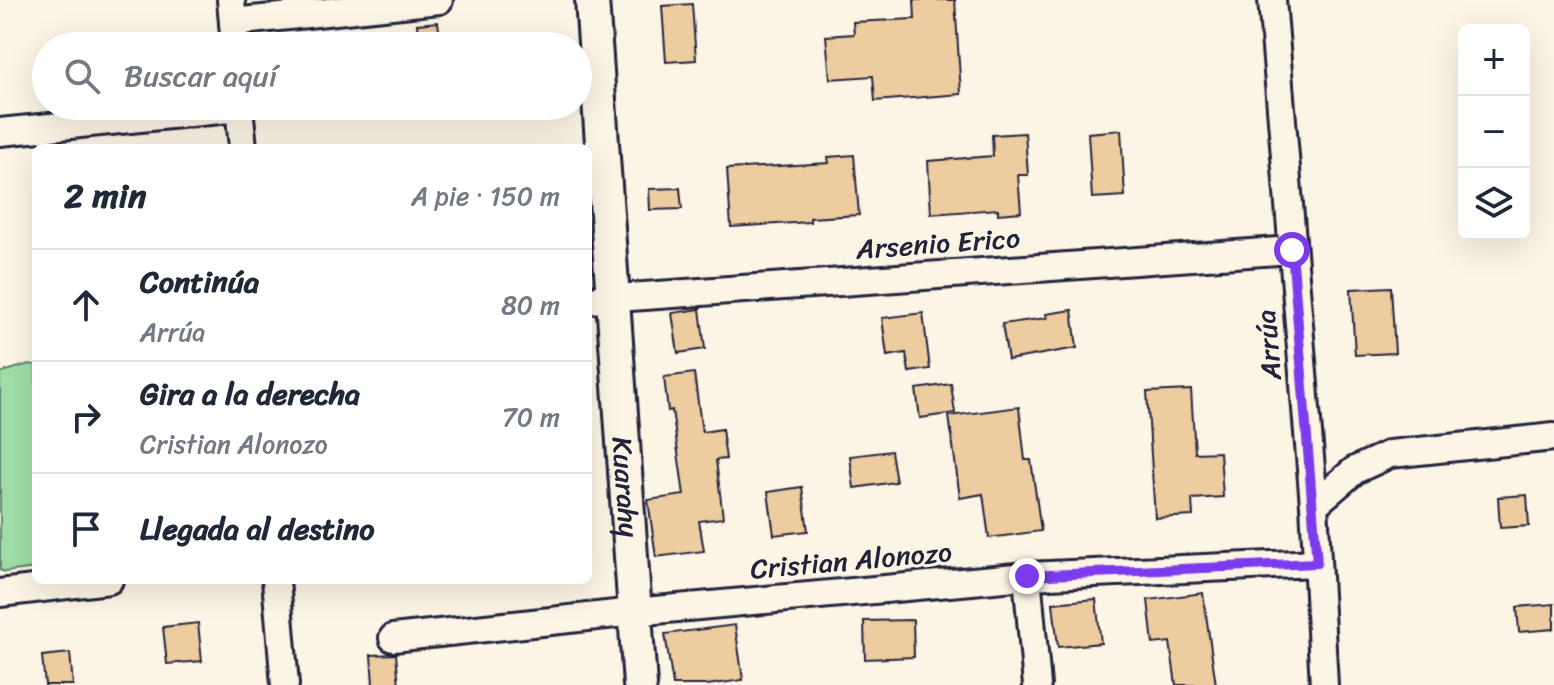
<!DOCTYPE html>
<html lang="es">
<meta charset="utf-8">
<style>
:root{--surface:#fff;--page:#f6f6f7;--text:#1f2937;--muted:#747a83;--line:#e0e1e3}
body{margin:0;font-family:Sriracha,sans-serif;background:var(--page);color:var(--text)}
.controls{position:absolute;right:24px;top:24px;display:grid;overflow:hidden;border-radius:12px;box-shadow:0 8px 32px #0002}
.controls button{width:72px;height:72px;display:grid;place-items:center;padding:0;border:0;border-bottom:2px solid var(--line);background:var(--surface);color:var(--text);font:40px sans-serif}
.stop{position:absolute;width:24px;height:24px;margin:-18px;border:6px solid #7c3aed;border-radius:50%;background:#fff}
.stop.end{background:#7c3aed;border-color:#fff;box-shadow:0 2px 8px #0008}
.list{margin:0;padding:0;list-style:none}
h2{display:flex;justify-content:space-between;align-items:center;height:104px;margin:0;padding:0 32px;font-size:34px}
h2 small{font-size:26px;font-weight:400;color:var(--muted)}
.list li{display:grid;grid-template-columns:52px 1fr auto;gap:24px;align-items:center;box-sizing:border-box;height:112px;padding:0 32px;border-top:2px solid var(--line)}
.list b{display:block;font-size:30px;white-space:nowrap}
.list p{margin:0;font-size:26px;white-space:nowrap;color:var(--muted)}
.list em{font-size:26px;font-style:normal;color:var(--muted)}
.icon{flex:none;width:44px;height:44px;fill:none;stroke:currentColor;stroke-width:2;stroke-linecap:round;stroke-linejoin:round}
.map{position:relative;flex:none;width:1554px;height:685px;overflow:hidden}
.search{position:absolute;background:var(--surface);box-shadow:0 8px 32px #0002;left:32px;top:32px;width:560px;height:88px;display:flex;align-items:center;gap:20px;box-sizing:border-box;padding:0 28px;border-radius:44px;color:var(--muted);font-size:30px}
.panel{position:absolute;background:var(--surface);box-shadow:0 8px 32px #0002;left:32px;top:144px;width:560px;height:440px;border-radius:12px}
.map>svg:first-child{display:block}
.green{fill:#9fdfa7;stroke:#608071;stroke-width:2}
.building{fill:#edcc9f;stroke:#22223b;stroke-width:2}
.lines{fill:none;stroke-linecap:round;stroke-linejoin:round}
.minor-casing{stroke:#22223b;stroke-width:32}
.tertiary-casing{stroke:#22223b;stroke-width:38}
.minor{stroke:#fcf5e5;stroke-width:26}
.tertiary{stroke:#fcf5e5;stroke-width:32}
.route{stroke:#7c3aed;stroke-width:10}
.labels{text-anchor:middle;stroke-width:6;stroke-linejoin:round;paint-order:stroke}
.street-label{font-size:28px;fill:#22223b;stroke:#fcf5e5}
</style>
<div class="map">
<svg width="1554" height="685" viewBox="0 0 1554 685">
<rect width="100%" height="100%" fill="#fcf5e5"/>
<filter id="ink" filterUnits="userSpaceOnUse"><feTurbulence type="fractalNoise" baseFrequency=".0125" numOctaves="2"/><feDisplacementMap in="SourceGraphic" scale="16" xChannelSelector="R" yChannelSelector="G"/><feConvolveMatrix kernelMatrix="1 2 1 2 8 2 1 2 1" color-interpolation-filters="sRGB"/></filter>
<g filter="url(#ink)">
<path class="green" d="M29 364 36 365V568L5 572 0 570V373Z"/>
<g class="building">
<path d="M914 0H955L961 94 875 101 873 76 830 79 826 36 854 34 853 22 915 19Z"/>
<path d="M692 4 696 60 666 62 662 6Z"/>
<path d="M438 22 441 46H419L417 24Z"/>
<path d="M1121 130 1125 196 1092 198 1088 133Z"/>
<path d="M1025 133 1028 175H1018L1021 212 998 214V209L931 214 928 161 993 156 992 135Z"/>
<path d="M854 155 859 215 810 218V222L731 227 727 169 829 163 828 157Z"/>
<path d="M680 188 682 209 650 210 649 189Z"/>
<path d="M1391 287 1395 353 1355 355 1351 289Z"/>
<path d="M700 309 705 349 678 353 672 313Z"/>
<path d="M1072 310 1077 348 1008 360 1002 324 1047 318 1046 314Z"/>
<path d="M923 313 930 369 909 372 906 353 887 356 882 318Z"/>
<path d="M694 373 702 432 722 429 726 459 716 460 723 518 699 521 704 551 656 557 648 500 684 495 672 410 668 411 664 377Z"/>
<path d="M951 384 955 413 920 418 916 389Z"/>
<path d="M1191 390 1195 453 1220 452 1223 497 1192 499 1193 516 1155 518 1147 392Z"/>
<path d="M1019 407 1025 460H1031L1041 531 989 538 983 494 960 498 949 416Z"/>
<path d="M891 451 896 482 854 488 850 456Z"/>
<path d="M802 487 808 531 774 535 768 492Z"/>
<path d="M1527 495 1529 526 1500 528 1498 497Z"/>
<path d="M1203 593 1216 685H1176L1170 642 1153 644 1148 600Z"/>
<path d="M1096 599 1101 643 1058 647 1053 603Z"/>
<path d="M1554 604V629L1519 632 1517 607Z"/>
<path d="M913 620 914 657 865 659 864 621Z"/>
<path d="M198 623 202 661 167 664 163 627Z"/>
<path d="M735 625 743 680 707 685H673L665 634Z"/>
<path d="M70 653 73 685H45L42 656Z"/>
<path d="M396 654 399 685H373L371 655Z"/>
</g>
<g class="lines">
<g class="minor-casing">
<g id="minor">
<path d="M231 0 235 46"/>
<path d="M1272 0 1314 505 1324 685"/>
<path d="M233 22 439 0"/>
<path d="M239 106 243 148"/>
<path d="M0 132 240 108"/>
<path d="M588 300 1292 250"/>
<path d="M1314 505 1355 470 1390 454 1554 437"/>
<path d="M1027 576 1037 685"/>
<path d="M276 580 285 685"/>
<path d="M0 593 109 580"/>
<path d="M393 638 634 612 1027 576 1317 563"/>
</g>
</g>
<g class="tertiary-casing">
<g id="tertiary">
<path id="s1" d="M592 0 640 685"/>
</g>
</g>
<use href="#minor" class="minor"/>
<use href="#tertiary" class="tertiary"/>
</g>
</g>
<g class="lines" filter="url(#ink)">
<path class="route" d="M1027 576 1317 563 1292 250"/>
</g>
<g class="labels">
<g class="street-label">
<text transform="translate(938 243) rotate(-4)" y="10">Arsenio Erico</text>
<text transform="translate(1268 345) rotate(-95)" y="10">Arrúa</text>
<text dy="10" stroke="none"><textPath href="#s1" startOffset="488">Kuarahy</textPath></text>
<text transform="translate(851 560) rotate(-5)" y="10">Cristian Alonozo</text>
</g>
</g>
</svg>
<div class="controls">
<button>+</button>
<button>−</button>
<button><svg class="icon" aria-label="layers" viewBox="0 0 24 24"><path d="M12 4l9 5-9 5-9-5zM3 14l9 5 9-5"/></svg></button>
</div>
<div class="stop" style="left:1292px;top:250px"></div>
<div class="stop end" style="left:1027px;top:576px"></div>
<div class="search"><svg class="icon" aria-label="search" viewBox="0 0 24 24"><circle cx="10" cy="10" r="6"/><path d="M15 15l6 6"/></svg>Buscar aquí</div>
<section class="panel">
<h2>2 min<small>A pie · 150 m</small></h2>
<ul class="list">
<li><svg class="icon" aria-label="ahead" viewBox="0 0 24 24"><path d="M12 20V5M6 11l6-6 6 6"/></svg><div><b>Continúa</b><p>Arrúa</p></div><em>80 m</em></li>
<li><svg class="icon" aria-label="right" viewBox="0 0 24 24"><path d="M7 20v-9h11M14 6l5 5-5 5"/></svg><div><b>Gira a la derecha</b><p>Cristian Alonozo</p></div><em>70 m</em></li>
<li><svg class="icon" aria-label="arrive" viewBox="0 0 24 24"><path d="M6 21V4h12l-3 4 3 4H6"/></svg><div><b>Llegada al destino</b></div></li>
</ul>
</section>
</div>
